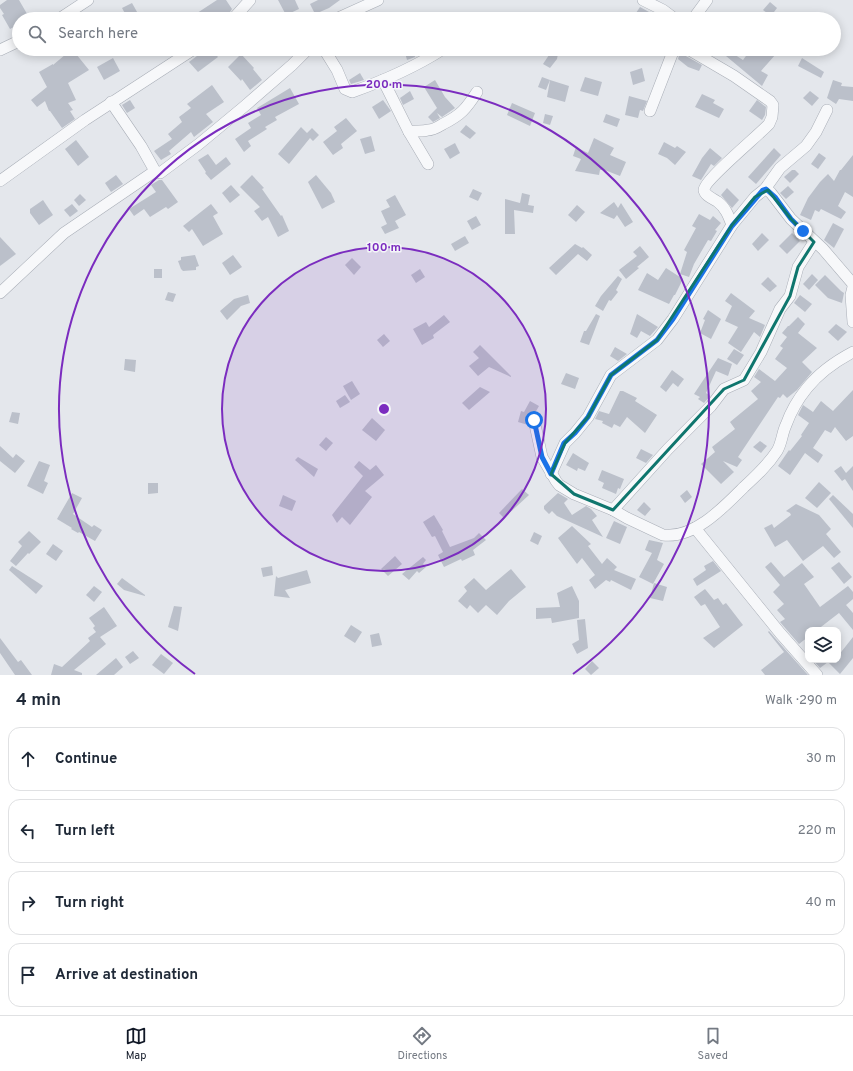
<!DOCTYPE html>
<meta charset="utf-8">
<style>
:root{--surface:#fff;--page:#f6f6f7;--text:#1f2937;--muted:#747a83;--line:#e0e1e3;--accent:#111827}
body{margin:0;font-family:Overpass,sans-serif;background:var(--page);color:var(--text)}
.controls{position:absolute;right:12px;bottom:12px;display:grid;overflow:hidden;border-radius:8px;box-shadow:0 2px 10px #0003}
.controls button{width:36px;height:36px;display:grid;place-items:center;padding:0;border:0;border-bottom:1px solid var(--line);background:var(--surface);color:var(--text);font:20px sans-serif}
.stop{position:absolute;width:12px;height:12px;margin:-9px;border:3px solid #1a73e8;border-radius:50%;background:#fff}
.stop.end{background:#1a73e8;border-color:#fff;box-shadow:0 1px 4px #0008}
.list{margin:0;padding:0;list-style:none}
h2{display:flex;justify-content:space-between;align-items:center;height:52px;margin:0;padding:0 16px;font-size:17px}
h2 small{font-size:13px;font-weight:400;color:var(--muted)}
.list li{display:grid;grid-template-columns:26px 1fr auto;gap:12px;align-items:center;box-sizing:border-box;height:64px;margin:0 8px 8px;padding:0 8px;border:1px solid var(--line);border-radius:12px}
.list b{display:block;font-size:15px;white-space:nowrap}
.list em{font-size:13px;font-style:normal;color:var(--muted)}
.icon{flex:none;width:22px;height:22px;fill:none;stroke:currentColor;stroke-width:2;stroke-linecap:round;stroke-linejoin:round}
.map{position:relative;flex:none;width:853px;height:675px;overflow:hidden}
.search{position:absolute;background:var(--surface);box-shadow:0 2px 10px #0003;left:12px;right:12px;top:12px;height:44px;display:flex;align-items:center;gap:10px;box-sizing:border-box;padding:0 14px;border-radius:22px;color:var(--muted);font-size:15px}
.sheet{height:340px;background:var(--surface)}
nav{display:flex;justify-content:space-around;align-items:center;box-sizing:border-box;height:56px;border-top:1px solid var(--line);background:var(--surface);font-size:11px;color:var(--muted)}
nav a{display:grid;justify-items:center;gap:2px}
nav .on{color:var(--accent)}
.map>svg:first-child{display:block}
.building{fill:#bbc0ca}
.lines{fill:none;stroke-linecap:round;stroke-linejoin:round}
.minor-casing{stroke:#a9aeb7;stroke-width:12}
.minor{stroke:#f7f8fa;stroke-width:11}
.route{stroke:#1a73e8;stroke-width:5}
.marked{fill:none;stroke:#0f766e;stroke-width:3;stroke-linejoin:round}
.ring{fill:none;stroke:#7b2cbf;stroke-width:2}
.centre{fill:#7b2cbf;stroke:#f4f6f9;stroke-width:2}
.ring-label{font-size:12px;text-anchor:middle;font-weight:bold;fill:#7b2cbf;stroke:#f4f6f9;stroke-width:3;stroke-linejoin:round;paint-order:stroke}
</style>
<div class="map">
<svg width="853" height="675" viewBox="0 0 853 675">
<rect width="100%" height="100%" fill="#e4e7ec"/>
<g class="building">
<path d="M7 0H19L30 19H19V24L10 29 2 15 4 14 0 8V5Z"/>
<path d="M217 0H226L232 9 228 15 226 19H221L218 15 213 19H188Z"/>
<path d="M278 0H295L299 9 286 15Z"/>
<path d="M318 0H340L329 8 315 14 310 4Z"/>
<path d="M770 2 777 8 771 16 763 10Z"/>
<path d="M132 3 141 19H128L122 8Z"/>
<path d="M640 7 649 12 645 19H639L634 16Z"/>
<path d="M72 49 89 70 68 83 76 100 68 103 73 110 70 111 75 119 62 128 50 111H49L45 101 37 107 31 100 47 87 39 72 53 64V65Z"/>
<path d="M206 49H211L218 57 198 72 189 62Z"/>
<path d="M404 49H413L415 57 407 60Z"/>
<path d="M553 49H559L557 59 550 68 543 64Z"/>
<path d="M681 49 684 55 702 65 699 71 688 67 678 59Z"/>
<path d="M751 49H769L776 54 761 71 768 75 762 86 726 56 729 51 743 60Z"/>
<path d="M241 54 254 68 253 69 262 80 250 90 242 79 241 81 228 67Z"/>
<path d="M113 58 120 71 104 80 97 67Z"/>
<path d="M802 58 824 72 821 78 798 66Z"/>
<path d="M642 68 645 81 633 85 630 72Z"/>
<path d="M360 73 364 80 351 84 349 80Z"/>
<path d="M542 77 550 80 546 90 538 87Z"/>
<path d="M585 77 602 82 598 96 580 91Z"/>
<path d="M435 80 445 97 455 108 442 117 437 113 440 118 433 122 428 117 437 108 424 87Z"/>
<path d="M550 80 569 86 565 102 547 97Z"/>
<path d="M833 80 842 83 841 86 853 87V101L839 99 836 104 827 98Z"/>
<path d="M212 85 224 102 206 114 213 122 194 137 191 132 169 151 171 154 161 160 154 151 172 139 168 134 182 122 179 117 191 108 187 104Z"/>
<path d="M290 88 299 104 275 117 277 120 265 127 267 129 248 141 251 146 244 152 235 139 251 128 248 123 261 115 257 108Z"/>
<path d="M410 91 414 99 403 105 400 98Z"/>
<path d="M810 91 819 98 812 106 803 98Z"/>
<path d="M702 94 715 100 713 103 724 109 719 118 695 107Z"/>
<path d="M629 96 647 101 643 111 640 110 638 118 625 115Z"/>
<path d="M130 100 135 108 127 113 122 105Z"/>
<path d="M383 100 391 111 379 119 372 107Z"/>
<path d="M757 100 766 107 765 115 762 120 749 111Z"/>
<path d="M512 103 535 113 530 126 507 115Z"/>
<path d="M545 114 553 116 550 125 543 123Z"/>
<path d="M606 114 620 119 617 127 603 122Z"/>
<path d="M346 118 357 131 341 144 343 148 333 155 323 142 337 131 334 127Z"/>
<path d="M466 125 476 133 470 139 460 132Z"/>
<path d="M301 127 307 133 312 128 319 135 313 141 310 138 289 164 278 154Z"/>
<path d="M371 136 375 151 365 154 360 139Z"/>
<path d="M594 138 614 148 610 155 626 162 620 176 602 169V170H600L599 175 575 171 581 159 573 156 576 147 588 153Z"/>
<path d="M76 140 89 157 78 166 65 149Z"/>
<path d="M664 142 675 148 677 146 686 152 675 165 667 158 658 154Z"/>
<path d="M455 143 460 153 450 159 444 149Z"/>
<path d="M710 148 722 158 714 166 711 164 701 180 692 176 702 158Z"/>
<path d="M774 148 781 155 756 184 748 177Z"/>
<path d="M819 153 826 158 818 169 811 164Z"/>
<path d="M208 154 216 165 226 157 231 164 211 180 205 173 206 172 198 160Z"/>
<path d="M853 155V197L845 192 838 206 846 212 841 219 821 209 819 212 815 210 811 220 800 215 808 198 820 182 828 174 834 181 840 170H841Z"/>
<path d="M792 170H795L799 174 790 183 784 177Z"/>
<path d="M116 175 123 184 111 192 105 183Z"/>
<path d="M252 175 264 188 262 189 281 216 282 215 289 231 278 237 268 217 262 221 254 211 260 207 240 187Z"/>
<path d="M316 175 331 193 335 202 322 209 308 182Z"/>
<path d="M159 180H162L178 202 168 209 166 207 150 217 144 209 134 216 129 209 156 192 151 185Z"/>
<path d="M231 185 240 195 230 203 222 193Z"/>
<path d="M788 186 794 192 786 199 780 193Z"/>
<path d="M727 188 739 200 732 208 721 195Z"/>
<path d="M473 189 482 193 478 201 469 197Z"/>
<path d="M522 193 530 195 528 205 534 206 533 213 514 210 515 234H505V199L520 203Z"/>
<path d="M80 194 86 200 79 206 74 200Z"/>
<path d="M395 195 406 215 395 221 399 228 385 234 381 227 387 224 381 211 390 207 386 200Z"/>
<path d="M43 200 53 215 39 225 30 213V209Z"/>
<path d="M614 202 618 208 621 203 633 222 625 227 617 215 614 219 600 213Z"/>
<path d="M72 204 78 211 70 217 64 210Z"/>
<path d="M211 204 218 213 213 216 223 234 203 246 192 229 189 232 183 226Z"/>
<path d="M577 205 585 212 576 222 568 215Z"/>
<path d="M699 214 710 220 713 216 721 223 715 230 717 231 711 241 708 240 694 264 689 277 680 274 687 252 684 250 696 228 692 226Z"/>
<path d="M476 216 481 225 472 230 467 221Z"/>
<path d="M833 223 844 229 834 248 824 240Z"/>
<path d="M762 233 769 240 758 251 752 244Z"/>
<path d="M792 233 800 241 787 254 779 246Z"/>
<path d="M465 236 469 243 455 251 451 244Z"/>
<path d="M0 237 16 254 0 266Z"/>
<path d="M575 244 582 248 583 247 592 255 587 261 578 254 556 275 549 268Z"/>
<path d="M640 246 649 257 637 267 639 268 626 279 619 270 637 256 633 252Z"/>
<path d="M195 255 199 266 196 267V270L183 271 181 269 178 261 181 260V257Z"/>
<path d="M233 255 242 267 230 275 222 263Z"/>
<path d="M352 258 361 267 354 275 345 265Z"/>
<path d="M666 268 683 279 675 295H674L669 304 638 290 647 273 658 280Z"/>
<rect x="154" y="269" width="8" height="9"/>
<path d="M420 269 425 277 416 283 411 275Z"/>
<path d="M812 274 818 280 809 290 803 284Z"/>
<path d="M825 275 841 291 844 293 842 303 828 298 815 285Z"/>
<path d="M618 276 622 279 616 290 618 292 611 301 609 300 603 311 595 306 601 296Z"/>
<path d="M768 277 777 286 770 292 761 284Z"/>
<path d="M168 292 176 294 173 302 165 300Z"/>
<path d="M731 293 755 311 749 318 765 325 760 337 754 332 741 352 728 343 738 327 725 321 732 306 725 301Z"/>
<path d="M248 295 250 303 241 306 227 320 220 311 234 299Z"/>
<path d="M800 295 812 304 805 312 794 303Z"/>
<path d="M708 310 721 319 711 339 700 333 705 320 703 319Z"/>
<path d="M596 314 600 316 589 345 580 342 584 331H586Z"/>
<path d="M637 314 658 327 650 336 641 331 637 338 630 334Z"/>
<path d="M444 315 450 322 433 335 434 338 422 345 413 329 426 322 429 327Z"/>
<path d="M798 317 805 324 798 333 817 348 802 362 812 372 797 390 787 398 783 394 780 398 778 397 738 457 742 460 737 467 723 461 734 472 721 484 701 464 715 452 712 447 735 429 730 422 758 399 751 391 761 382 754 377 759 369 775 381 787 368 775 359 783 348 780 346 787 337 782 333 788 326H789Z"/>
<path d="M836 324 847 332 838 341 828 332Z"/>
<path d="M384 334 390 341 383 347 377 340Z"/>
<path d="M480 345 511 376V377L489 367 478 376 469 366 479 358 473 352Z"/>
<path d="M615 347 627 354 618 361 610 356Z"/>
<path d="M734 349 744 355 737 365 727 359Z"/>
<path d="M718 358 732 364 728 376 716 371 706 393 710 396 704 403 698 399 700 397 694 394Z"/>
<path d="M125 359 136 360 135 372 124 370Z"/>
<path d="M672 370 684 379 678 387 673 383 666 392 660 387Z"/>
<path d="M566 373 579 378 575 389 561 384Z"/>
<path d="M352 381 360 394 351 400 343 386Z"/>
<path d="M480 387 490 392 469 410 462 403Z"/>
<path d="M853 390V436L846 441 835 427 831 433 825 430 813 448 823 455 818 463 805 453 790 475 778 466 789 450 790 451 802 436 801 435 809 423 798 415 803 405 813 412 821 401 833 411Z"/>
<path d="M620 391H623L637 398 635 401 657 415 645 433 627 417 620 427 614 424 612 428 602 423 603 421 595 419 599 411 609 414Z"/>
<path d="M345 395 350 402 340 408 336 401Z"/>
<path d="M530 401 539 406 535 413 530 415 528 418V425L518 422 521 411 524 412Z"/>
<path d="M12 412 20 413 18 424 9 422Z"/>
<path d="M372 418 385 430 376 441 362 430Z"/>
<path d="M326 437 333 443 326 451 319 445Z"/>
<path d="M760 441 767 446 761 453 753 447Z"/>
<path d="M0 446 13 458 16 454 25 461 15 473 0 461Z"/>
<path d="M641 449 653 455 646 463 636 458Z"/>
<path d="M573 453 589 463 585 471 578 468 577 471 566 465Z"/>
<path d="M298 457 318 469 314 477 295 460Z"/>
<path d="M39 461 50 465 44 481 48 483 43 494 27 486Z"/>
<path d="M359 461 370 470 376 465 384 475 365 491 372 497 350 525 342 517 337 523 332 515 363 476 354 467Z"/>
<path d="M841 466 846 473 853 466V491L845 479 842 481 834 471Z"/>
<path d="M602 470 624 479 620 489 618 488 616 494 602 488 604 483 598 480Z"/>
<path d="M819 482 831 493 817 508 805 498Z"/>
<path d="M148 483H158V493L148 494Z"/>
<path d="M522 489 529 495 504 518 499 513Z"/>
<path d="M687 490 692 497 685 503 680 496Z"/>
<path d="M72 493 82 498 73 514 92 527 94 525 102 530 95 541 79 532 78 533 71 529 72 528 57 519Z"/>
<path d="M558 493 568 499 564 503 572 515 586 506 591 509 597 516 592 520 603 537 557 516 552 511 549 514 544 509V506Z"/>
<path d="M283 495 296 501 292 511 279 506Z"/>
<path d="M833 495 853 514V528L829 499Z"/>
<path d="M644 502 651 509 645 516 637 510Z"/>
<path d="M796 504 819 515 831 529 826 534 841 552 834 558 823 546 803 561 787 540 775 547 764 528 772 524 774 528 791 515 790 513 786 511Z"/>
<path d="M434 515 443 530 442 531 450 547 474 538 479 533 486 540 473 550 475 555 462 561 461 559 444 567 438 555 443 552 435 536 432 537 423 522Z"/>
<path d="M614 521 627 527 620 544 606 538Z"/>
<path d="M572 526 591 544 588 546 602 564 607 558 617 567 614 570 636 579 631 590 611 580 610 582 606 580 595 589 589 580 595 575 582 558 577 564 558 538Z"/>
<path d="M29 531 41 542 29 554 28 553 16 566 10 561 22 546 18 542Z"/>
<path d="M534 532 542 536 538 545 530 541Z"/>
<path d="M649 540 663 543 657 560 664 564 653 584 639 577 652 553 645 550Z"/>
<path d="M53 544 63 551 56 561 46 554Z"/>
<path d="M395 556 402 564 388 576 381 569Z"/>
<path d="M423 557 426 560 423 564 426 567 419 573 417 571 409 580 402 574Z"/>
<path d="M713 561 721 571 697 586 693 579 706 570 704 566Z"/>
<path d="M771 562 784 577 802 563 814 577 804 584 820 607 848 586 853 592V599L846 605 853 613V630L839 613 817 630H808V637L799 644 780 622 785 619 777 610 784 604 773 592 780 585 765 567Z"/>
<path d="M839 562 852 577 844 584 831 568Z"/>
<path d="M12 566 34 580 43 586 36 594 9 570Z"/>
<path d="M272 566 273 575 263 577 261 568Z"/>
<path d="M511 569 526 587 509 601 497 615 486 605 478 613 470 605 467 609 458 601 467 591 464 587 474 578 486 590Z"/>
<path d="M307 570 311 583 285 590 290 598 274 596 276 576 278 578Z"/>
<path d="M122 578 145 595V596L124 590 117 584Z"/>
<path d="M654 583 667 587 663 601 650 598Z"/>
<path d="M94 586 102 592 94 602 86 595Z"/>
<path d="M572 586 579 601V618L552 623 551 618 536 619V608L560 607 557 593Z"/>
<path d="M705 589 714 600 718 598 723 605 726 603 743 625 714 648 703 638 720 627 705 604 701 606 694 597Z"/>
<path d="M174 606 182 607 178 631 168 627Z"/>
<path d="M104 607 117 626 100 637 106 644 74 670 82 673V675H51L54 664 62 667 90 641 88 638 96 632 93 628 95 626 89 618Z"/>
<path d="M585 619 588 648 577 654 572 644 579 640 577 620Z"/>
<path d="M351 625 362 632 355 643 344 636Z"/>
<path d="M769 631 775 638 808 675H765L761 670 784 652 768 632Z"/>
<path d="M379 633 382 645 372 647 370 635Z"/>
<path d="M853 637V658L840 674 828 662 820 668 813 660H838V656Z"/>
<path d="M0 638 18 662 21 660 32 675H15L0 653Z"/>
<path d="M133 651 139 658 130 664 125 657Z"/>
<path d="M161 654 173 663 164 674 152 665Z"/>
<path d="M116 658 123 667 114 675H96Z"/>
<path d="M592 661 599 668 591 675 585 669Z"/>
</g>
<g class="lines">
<g class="minor-casing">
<g id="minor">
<path d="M643 0 663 10 675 19"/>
<path d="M59 19 88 0"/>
<path d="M233 19 250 0"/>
<path d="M336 19 378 0"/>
<path d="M693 19 707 0"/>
<path d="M324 49 337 70 345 89 352 92C383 81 415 67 443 49"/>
<path d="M688 49 734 76 770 101 773 105 772 117 769 124C759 135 704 180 704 190 705 196 714 199 718 202 726 208 729 217 732 225"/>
<path d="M0 50 19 41"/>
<path d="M383 80 409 132 428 164"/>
<path d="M111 102 141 146 155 171 160 173 199 144 246 105 292 65 308 49"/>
<path d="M650 111 674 49"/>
<path d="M409 132C416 130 422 132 428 130 434 130 438 127 443 124 461 115 466 109 477 92"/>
<path d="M0 181 85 120 194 49"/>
<path d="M765 189 768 190 771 193 791 219 823 249 853 284"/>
<path d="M853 287 851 295 853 322"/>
<path d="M0 293 64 233 155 171"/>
<path d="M534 420 542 457 556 481 559 485 574 494 613 510 627 518 663 535C694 539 724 507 744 487 756 476 768 465 777 451 782 443 782 433 786 425 791 411 798 399 807 388 819 373 836 361 853 352"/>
<path d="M551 474 565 443 575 433 588 417 611 375 657 340 673 319 732 225 755 197 765 189 780 168 806 146 816 132 827 110"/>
<path d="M613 510 668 449 711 406 724 389 744 380 761 352 780 309 790 296 798 267 814 242"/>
<path d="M695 528 780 633 817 675"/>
</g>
</g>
<use href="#minor" class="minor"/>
</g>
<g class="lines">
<path class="route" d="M534 420 542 457 551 474 564 443 575 433 588 417 611 375 657 340 673 319 732 226 763 190 766 189 775 197 791 219 803 231"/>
</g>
<path class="marked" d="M768 190 791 219 814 242 798 267 790 296 744 380 724 389 613 510 574 494 551 474 565 443 588 417 611 375 657 340 732 225 755 197Z"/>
<circle cx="384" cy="409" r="162" fill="#7b2cbf" fill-opacity=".12"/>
<g class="ring">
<circle cx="384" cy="409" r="162"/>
<path d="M195 674A325 325 0 1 1 573 674"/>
</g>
<circle cx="384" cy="409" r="6" class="centre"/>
<g class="ring-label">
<text x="384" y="88">200 m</text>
<text x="384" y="251">100 m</text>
</g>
</svg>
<div class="controls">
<button><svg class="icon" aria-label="layers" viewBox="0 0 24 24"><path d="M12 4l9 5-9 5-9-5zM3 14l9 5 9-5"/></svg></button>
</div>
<div class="stop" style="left:534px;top:420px"></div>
<div class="stop end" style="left:803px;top:231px"></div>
<div class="search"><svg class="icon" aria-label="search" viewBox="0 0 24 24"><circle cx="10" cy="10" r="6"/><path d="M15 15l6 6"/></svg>Search here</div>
</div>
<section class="sheet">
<h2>4 min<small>Walk · 290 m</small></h2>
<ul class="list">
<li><svg class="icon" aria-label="ahead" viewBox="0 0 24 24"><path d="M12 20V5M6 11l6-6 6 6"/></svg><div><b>Continue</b></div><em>30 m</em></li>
<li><svg class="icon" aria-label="left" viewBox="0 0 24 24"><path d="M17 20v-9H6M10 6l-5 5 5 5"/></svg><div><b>Turn left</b></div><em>220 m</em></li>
<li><svg class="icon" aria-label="right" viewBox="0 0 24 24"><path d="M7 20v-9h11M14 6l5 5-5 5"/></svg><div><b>Turn right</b></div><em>40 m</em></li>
<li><svg class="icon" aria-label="arrive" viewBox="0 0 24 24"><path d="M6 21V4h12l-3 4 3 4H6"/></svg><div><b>Arrive at destination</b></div></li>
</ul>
</section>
<nav>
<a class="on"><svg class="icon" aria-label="map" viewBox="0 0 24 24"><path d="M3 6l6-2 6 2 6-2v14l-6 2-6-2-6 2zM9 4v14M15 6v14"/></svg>Map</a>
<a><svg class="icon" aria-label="directions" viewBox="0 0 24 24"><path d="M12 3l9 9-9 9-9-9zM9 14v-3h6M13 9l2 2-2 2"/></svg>Directions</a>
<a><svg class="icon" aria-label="saved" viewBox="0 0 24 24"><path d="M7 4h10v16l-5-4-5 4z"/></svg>Saved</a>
</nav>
